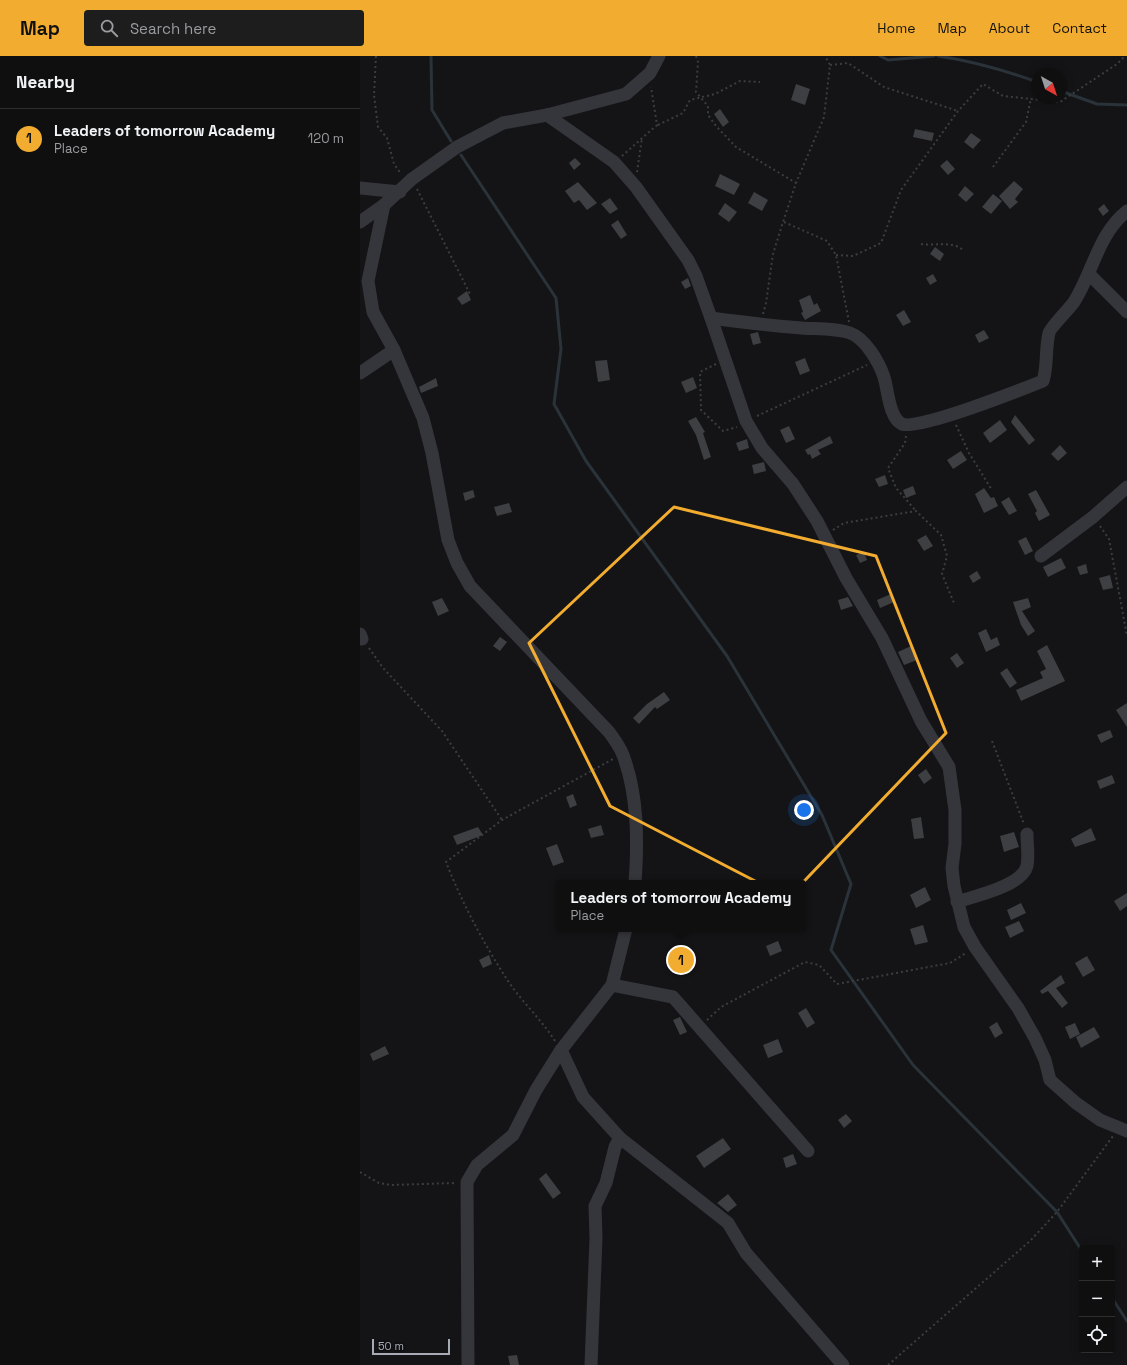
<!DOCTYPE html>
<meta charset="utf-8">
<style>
:root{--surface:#0f0f10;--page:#1d1d1e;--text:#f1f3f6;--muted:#9b9c9f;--line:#2f2f30;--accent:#f2ad30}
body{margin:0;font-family:"Space Grotesk",sans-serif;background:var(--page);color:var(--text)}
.controls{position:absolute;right:12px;bottom:12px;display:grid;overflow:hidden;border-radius:4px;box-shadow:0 2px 10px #0003}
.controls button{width:36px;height:36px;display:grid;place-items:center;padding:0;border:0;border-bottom:1px solid var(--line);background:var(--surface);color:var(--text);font:20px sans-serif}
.compass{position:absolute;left:671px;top:12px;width:36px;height:36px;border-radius:50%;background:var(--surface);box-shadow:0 2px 10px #0003;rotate:141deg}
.scale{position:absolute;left:12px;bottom:10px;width:78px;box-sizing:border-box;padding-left:4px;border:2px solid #a6abb6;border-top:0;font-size:11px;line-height:14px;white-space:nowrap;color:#a6abb6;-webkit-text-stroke:3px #0f0f11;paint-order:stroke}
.you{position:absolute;left:444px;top:754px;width:14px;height:14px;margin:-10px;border:3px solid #fff;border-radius:50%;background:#1a73e8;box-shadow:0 0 0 6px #1a73e833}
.badge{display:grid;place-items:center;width:26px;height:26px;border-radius:50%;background:var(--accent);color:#111;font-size:13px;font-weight:700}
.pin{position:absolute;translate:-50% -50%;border:2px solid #fff;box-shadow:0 1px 4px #0006}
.popup{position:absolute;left:196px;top:824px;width:250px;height:52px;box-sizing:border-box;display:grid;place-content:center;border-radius:4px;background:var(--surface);filter:drop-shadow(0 1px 3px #0005);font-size:13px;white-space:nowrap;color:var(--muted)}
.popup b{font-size:15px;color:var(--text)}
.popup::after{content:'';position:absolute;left:50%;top:100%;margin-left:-8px;border:8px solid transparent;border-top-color:var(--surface)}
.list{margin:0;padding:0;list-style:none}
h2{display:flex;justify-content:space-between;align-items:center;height:52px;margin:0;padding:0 16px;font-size:17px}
h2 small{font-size:13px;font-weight:400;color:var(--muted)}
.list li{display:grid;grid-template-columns:26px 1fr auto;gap:12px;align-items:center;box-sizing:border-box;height:60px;padding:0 16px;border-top:1px solid var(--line)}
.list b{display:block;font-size:15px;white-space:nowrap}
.list p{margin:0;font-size:13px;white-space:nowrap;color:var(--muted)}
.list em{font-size:13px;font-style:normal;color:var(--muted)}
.icon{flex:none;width:22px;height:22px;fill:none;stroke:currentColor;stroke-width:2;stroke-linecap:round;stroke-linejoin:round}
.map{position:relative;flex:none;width:767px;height:1309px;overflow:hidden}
header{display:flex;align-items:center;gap:24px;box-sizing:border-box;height:56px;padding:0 20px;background:var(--accent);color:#111}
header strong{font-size:19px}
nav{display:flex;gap:22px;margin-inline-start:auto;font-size:14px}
.search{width:280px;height:36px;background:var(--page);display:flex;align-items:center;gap:10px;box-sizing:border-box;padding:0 14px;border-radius:4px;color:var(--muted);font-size:15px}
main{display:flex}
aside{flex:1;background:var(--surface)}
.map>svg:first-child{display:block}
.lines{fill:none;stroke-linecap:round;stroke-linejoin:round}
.stream{stroke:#2a333a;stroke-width:3}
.building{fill:#3e3f43}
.path{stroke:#3b3d42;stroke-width:2;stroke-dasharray:2 3;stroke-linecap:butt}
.minor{stroke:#35363b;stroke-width:13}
.marked{fill:none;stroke:#f2ad30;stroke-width:3;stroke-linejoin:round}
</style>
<header>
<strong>Map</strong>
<div class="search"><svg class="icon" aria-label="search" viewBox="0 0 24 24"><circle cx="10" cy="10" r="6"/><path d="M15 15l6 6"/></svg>Search here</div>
<nav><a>Home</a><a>Map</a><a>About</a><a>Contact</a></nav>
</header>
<main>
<aside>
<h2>Nearby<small></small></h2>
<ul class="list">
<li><span class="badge">1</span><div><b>Leaders of tomorrow Academy</b><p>Place</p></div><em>120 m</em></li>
</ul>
</aside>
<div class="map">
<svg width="767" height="1309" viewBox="0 0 767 1309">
<rect width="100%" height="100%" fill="#141416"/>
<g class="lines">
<g class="stream">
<path d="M71 0 72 54 91 85"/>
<path d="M520 0 528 4 574 0"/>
<path d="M578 0C612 5 644 14 677 26"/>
<path d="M701 35 737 48 767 49"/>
<path d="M101 99 196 242 201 293 194 348 226 405 367 600 462 759 491 828 471 894 553 1009 697 1156 722 1195"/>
<path d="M752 1242 767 1265"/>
</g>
</g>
<g class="building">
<path d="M436 28 450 33 445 49 431 44Z"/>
<path d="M360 53 369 66 363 71 354 58Z"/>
<path d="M555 73 574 77 572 85 553 81Z"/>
<path d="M611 77 621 84 613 93 604 86Z"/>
<path d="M215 102 221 108 214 114 209 107Z"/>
<path d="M587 104 595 113 588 119 580 110Z"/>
<path d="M360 118 380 128 374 139 355 130Z"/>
<path d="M654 125 663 133 655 143 658 146 650 153 639 140Z"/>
<path d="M218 126 237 147 227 154 219 144 214 147 205 135Z"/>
<path d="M605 130 614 138 606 146 598 139Z"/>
<path d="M394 136 408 144 402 155 388 147Z"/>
<path d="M633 138 642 145 631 158 622 151Z"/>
<path d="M250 142 258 153 250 158 241 148Z"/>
<path d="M365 147 377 156 369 166 358 158Z"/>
<path d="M744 148 749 155 743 160 738 153Z"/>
<path d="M258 164 267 179 261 183 251 169Z"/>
<path d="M575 191 584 198 580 205 570 198Z"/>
<path d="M573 218 577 225 570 229 566 222Z"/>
<path d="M328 222 331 230 325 233 321 226Z"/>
<path d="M107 235 111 244 102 249 97 242Z"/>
<path d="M450 239 454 249 457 247 461 255 445 264 441 257 443 256 439 244Z"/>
<path d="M544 254 551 266 543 270 536 259Z"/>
<path d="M624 274 629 282 619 287 615 279Z"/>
<path d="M398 276 401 287 393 289 390 278Z"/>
<path d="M445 302 450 315 440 319 435 306Z"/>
<path d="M247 304 250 324 238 326 235 305Z"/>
<path d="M333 321 337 332 326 337 321 326Z"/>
<path d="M76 322 78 330 61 337 59 331Z"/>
<path d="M655 359 675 384 669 389 651 366Z"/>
<path d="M336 361 345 376 343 377 351 401 344 404 336 379 328 365Z"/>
<path d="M640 364 647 374 630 387 623 377Z"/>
<path d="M429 370 435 383 426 387 420 374Z"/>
<path d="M470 380 473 387 458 394 461 398 452 403 450 398 448 399 445 394Z"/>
<path d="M387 383 389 392 379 395 376 387Z"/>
<path d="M700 389 707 397 698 405 691 398Z"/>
<path d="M601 395 607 404 593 413 587 404Z"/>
<path d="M404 406 406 415 394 418 392 409Z"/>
<path d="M525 419 528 428 519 431 515 423Z"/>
<path d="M553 430 556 438 546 442 543 434Z"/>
<path d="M624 432 631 442 634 441 638 450 624 457 615 438Z"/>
<path d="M113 434 115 441 105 445 103 437Z"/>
<path d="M676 434 690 459 679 465 675 457 677 455 668 438Z"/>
<path d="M649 441 657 455 649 459 641 446Z"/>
<path d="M149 447 152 456 137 460 134 451Z"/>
<path d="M566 479 573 490 564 495 557 484Z"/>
<path d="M666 481 673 495 665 499 658 485Z"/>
<path d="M504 496 507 504 500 507 496 499Z"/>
<path d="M701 502 706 512 688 521 683 511Z"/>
<path d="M726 508 728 517 720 519 717 511Z"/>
<path d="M617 515 621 522 613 527 609 520Z"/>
<path d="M750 519 753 532 743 534 739 522Z"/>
<path d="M531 538 534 546 520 552 517 544Z"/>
<path d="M488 541 493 550 481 554 478 544Z"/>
<path d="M82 542 89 555 78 560 72 546Z"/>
<path d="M668 542 671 551 662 555 675 575 668 580 661 569 653 546Z"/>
<path d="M626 573 631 584 637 581 640 589 626 596 618 577Z"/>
<path d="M140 581 147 586 140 595 133 590Z"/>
<path d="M687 589 705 625 661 645 656 634 683 622 680 616 686 613 677 595Z"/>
<path d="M551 590 557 604 544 609 538 596Z"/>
<path d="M597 597 604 607 597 612 590 602Z"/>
<path d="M647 612 657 627 650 632 640 617Z"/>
<path d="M304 636 310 644 297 653 295 651 279 668 273 662 287 648Z"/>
<path d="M767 647V671L756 654Z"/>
<path d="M750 674 753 681 741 687 737 679Z"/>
<path d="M566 713 572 722 564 728 558 719Z"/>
<path d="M752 719 755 727 740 733 737 725Z"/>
<path d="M213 738 217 749 210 752 206 741Z"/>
<path d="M561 761 564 782 554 783 551 763Z"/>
<path d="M241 769 244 779 231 782 228 773Z"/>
<path d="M118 771 123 779 97 789 93 780Z"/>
<path d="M731 772 736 784 715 791 711 783Z"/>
<path d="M654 776 659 791 644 796 640 780Z"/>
<path d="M197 788 204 806 193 810 186 792Z"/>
<path d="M565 831 571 844 556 852 550 839Z"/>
<path d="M767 837V850L760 855 754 845Z"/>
<path d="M661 847 666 857 651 864 647 854Z"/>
<path d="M659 865 664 875 650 882 645 871Z"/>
<path d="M563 869 568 886 555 889 550 873Z"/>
<path d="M418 885 422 895 410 900 406 890Z"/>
<path d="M129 899 132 908 123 912 119 904Z"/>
<path d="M727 900 735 914 723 921 715 907Z"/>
<path d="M701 919 705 927 696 932 708 947 702 952 688 935 682 938 680 935Z"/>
<path d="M446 952 455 967 447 972 438 957Z"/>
<path d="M320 961 327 976 320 979 313 964Z"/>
<path d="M637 966 643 977 635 982 629 971Z"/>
<path d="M715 967 720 978 710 983 705 971Z"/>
<path d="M734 971 740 981 721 992 716 981Z"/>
<path d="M418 983 423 996 408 1002 403 989Z"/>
<path d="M25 990 29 998 13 1005 10 998Z"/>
<path d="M486 1058 492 1065 484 1072 478 1064Z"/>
<path d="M363 1082 371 1093 344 1112 336 1100Z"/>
<path d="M433 1098 437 1108 426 1112 423 1102Z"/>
<path d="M186 1117 201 1137 193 1143 179 1123Z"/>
<path d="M368 1138 377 1149 368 1156 357 1147Z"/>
<path d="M157 1299 159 1309H150L148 1300Z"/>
</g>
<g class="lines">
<g class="path">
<path d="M16 0 14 39 18 71 27 82 34 108 41 118"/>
<path d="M336 0 338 6 336 36 348 50V59L356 70 376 91 436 127"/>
<path d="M470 9 488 7 524 31 598 55"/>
<path d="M298 69 323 57 330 44 355 38 380 25 400 26"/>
<path d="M262 100 297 69 291 31"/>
<path d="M633 111 666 66 671 42"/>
<path d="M277 116 282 82"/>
<path d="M57 133 111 240"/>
<path d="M424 166 467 185 476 199 489 266"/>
<path d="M561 188C575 190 590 185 602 193"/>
<path d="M476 199 493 200 521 187 541 134 598 55 623 28 643 40 700 46 757 8 765 0"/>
<path d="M403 258 406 247 413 198 423 166 436 127 464 61 470 9 465 0"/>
<path d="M356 308 340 316 341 354 363 375 377 371"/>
<path d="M397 360 507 309"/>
<path d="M596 369 609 397 632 434"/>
<path d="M546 380 545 387 528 412 536 432 556 455"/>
<path d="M740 470 749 483 767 580"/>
<path d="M473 474 484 467 556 455 581 479 587 500 582 518 594 547"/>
<path d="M9 592 23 612 82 675 142 764"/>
<path d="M632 685 664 768"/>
<path d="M347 964 361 951 445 906 459 909 477 928 590 907 606 897"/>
<path d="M195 985C181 963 162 946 148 925 124 888 102 847 86 806L142 764 253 703"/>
<path d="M0 1116 19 1127 31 1129 96 1127"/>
<path d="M528 1309 670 1185 697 1156 753 1080"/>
</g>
<g class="minor">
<path d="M187 59 254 106 276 131 328 204 336 220 351 262 386 365 402 392 433 428 457 465 486 522 522 582 561 665 589 711 595 754V788L592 812 594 830 604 871 615 891 658 952 675 982 685 1004 690 1024 716 1047 740 1064 767 1075"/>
<path d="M0 132 40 136"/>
<path d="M0 166 24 149"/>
<path d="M729 218 767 256"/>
<path d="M351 262C381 266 411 270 441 272 456 273 476 272 490 277 505 282 519 306 524 321 528 334 529 362 542 368 557 375 663 333 683 325 688 309 685 293 689 277 690 272 709 253 714 246 733 216 738 178 767 155"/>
<path d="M0 317 34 294"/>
<path d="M681 500 733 461 767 431"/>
<path d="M0 578 2 583"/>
<path d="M275 827C278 785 278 739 263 699 260 691 254 683 249 676L110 530 97 507 88 484 72 397 63 362 34 294 13 256 8 225 24 149 52 123 97 91 143 67 187 59 266 38 290 17 299 0"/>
<path d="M597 846C615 840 662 830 667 810 669 800 667 788 667 778"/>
<path d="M252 929 313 941 448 1095"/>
<path d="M201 994 223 1041 260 1082 368 1167 386 1197 483 1309"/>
<path d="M108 1309 107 1126 117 1109 153 1079 176 1034 201 994 252 929 266 873"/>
<path d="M231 1309 236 1182 235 1150 246 1127 255 1091 260 1082"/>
</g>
</g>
<path class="marked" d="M314 451 516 500 586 677 428 842 250 750 169 587Z"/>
</svg>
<div class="controls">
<button>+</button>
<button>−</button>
<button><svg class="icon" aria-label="locate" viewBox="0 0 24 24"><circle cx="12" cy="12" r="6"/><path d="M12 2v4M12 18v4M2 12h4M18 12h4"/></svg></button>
</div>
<svg class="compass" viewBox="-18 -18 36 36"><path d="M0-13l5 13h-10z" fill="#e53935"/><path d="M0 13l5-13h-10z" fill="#9b9c9f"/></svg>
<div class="scale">50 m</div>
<div class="you"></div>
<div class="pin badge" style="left:321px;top:904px">1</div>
<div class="popup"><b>Leaders of tomorrow Academy</b>Place</div>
</div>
</main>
